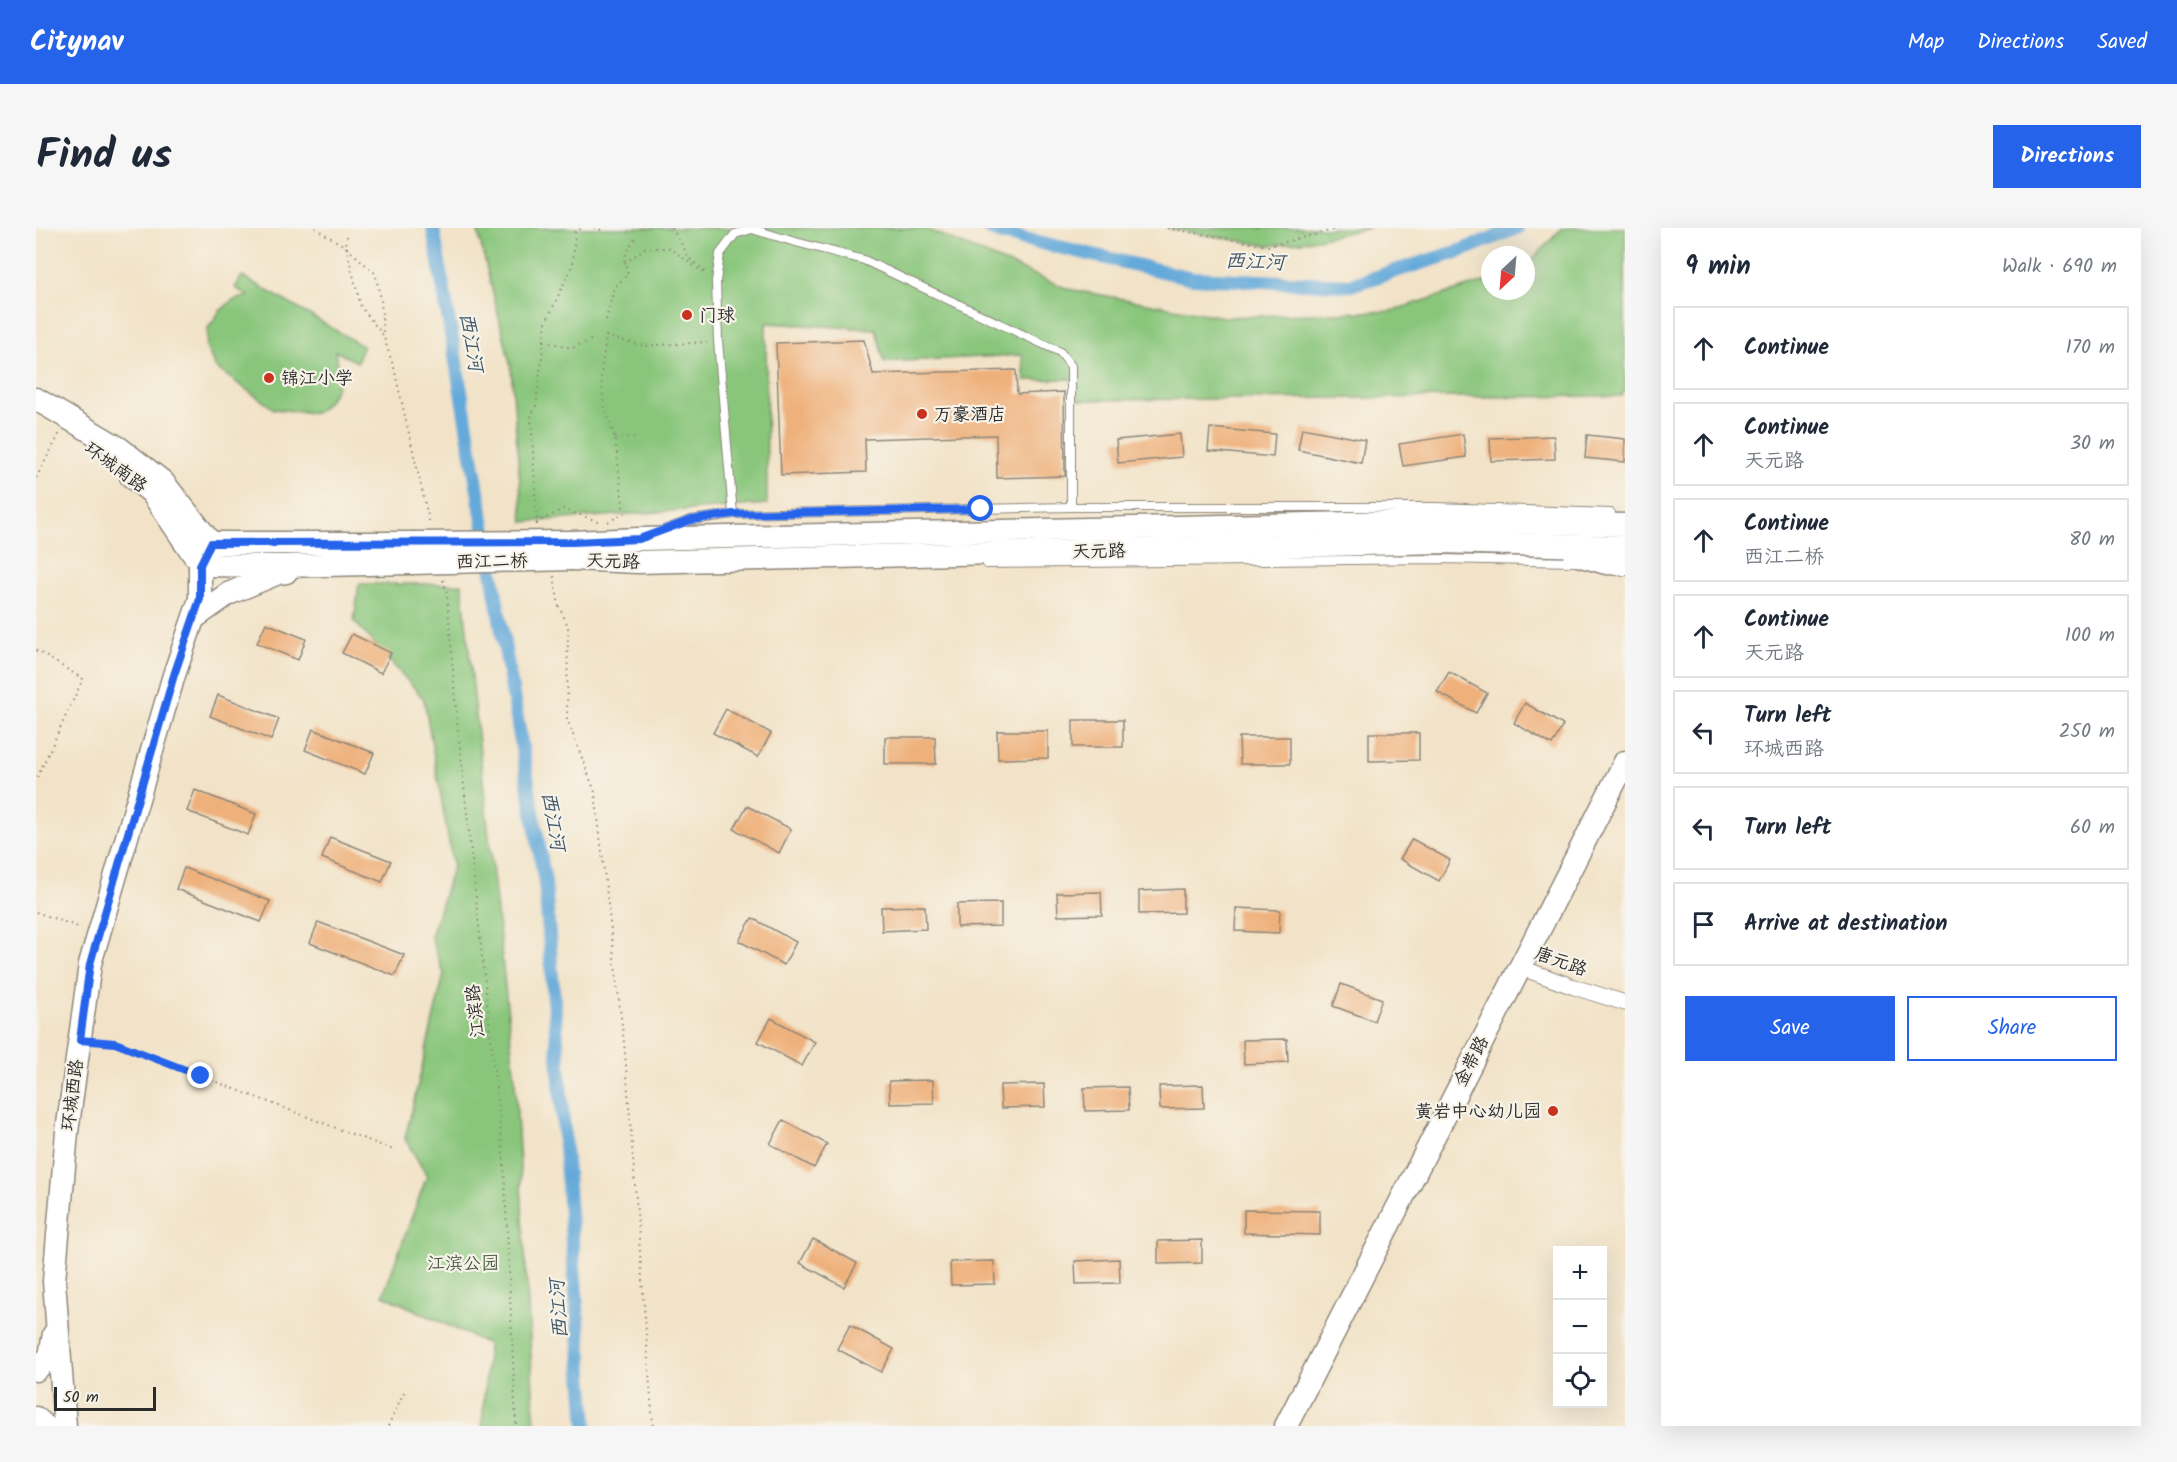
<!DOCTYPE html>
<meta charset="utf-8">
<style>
:root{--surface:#fff;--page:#f6f6f7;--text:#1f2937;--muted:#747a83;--line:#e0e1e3;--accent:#2563eb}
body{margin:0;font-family:Kalam,"LXGW WenKai TC",sans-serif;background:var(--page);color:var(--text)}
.controls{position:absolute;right:18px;bottom:18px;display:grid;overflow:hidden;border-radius:0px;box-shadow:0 6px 24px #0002}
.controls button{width:54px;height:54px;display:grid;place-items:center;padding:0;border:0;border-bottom:2px solid var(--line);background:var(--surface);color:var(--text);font:30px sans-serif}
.compass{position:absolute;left:1445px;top:18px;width:54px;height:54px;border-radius:50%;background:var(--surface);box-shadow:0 6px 24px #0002;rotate:206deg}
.scale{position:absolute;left:18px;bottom:15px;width:102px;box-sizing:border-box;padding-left:6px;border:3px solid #2b2b2b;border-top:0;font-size:16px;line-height:21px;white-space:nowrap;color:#2b2b2b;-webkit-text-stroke:4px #f7f3e8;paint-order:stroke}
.stop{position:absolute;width:18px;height:18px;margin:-14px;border:4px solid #2563eb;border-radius:50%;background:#fff}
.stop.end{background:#2563eb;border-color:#fff;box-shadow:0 2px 6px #0008}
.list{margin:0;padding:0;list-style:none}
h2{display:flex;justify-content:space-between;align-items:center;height:78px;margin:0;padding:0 24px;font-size:26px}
h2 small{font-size:20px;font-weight:400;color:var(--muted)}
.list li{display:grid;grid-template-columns:39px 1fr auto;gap:18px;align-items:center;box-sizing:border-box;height:84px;margin:0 12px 12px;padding:0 12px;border:2px solid var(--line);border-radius:0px}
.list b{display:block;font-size:22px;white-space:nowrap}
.list p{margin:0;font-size:20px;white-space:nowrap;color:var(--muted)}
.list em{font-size:20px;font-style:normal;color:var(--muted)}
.actions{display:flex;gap:12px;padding:18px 24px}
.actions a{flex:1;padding:14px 0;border:2px solid var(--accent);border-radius:0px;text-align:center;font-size:21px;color:var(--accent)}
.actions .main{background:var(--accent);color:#fff}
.icon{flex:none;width:33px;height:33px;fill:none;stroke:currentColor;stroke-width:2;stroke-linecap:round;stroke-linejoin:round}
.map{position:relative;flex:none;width:1589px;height:1198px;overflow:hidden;border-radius:0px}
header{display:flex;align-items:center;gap:36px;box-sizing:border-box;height:84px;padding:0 30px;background:var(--accent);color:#fff}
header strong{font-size:28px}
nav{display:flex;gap:33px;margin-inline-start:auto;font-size:21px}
.intro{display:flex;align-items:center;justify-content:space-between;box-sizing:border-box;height:144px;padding:0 36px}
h1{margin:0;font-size:42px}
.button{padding:15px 27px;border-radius:0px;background:var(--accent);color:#fff;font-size:21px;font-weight:700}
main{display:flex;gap:36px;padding:0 36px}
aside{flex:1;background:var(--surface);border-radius:0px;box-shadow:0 6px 24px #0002}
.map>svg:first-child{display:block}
.green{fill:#89c67b;stroke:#5a7853;stroke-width:1.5}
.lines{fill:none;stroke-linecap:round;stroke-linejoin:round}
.canal{stroke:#63a9d9;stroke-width:14}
.building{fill:#efb17b}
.lane-casing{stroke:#8e877a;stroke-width:10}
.street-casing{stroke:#8e877a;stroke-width:17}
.secondary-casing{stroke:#8e877a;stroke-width:25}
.path{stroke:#8e877a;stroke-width:2;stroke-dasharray:1.5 4.5;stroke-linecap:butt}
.lane{stroke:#fff;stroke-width:8}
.street{stroke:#fff;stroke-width:15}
.secondary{stroke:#fff;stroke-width:22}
.secondary-bridge-casing{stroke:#8e877a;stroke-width:25;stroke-linecap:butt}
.secondary-bridge{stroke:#fff;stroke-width:22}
.route{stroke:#2563eb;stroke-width:8}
.poi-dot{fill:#c8321e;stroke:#f7f3e8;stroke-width:2}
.labels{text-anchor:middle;stroke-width:4.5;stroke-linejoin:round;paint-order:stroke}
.poi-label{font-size:18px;fill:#2b2b2b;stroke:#f7f3e8;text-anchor:start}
.street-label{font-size:18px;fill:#2b2b2b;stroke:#f7f3e8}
.park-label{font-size:18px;fill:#475a43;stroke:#f7f3e8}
.water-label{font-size:20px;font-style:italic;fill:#3f5768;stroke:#f7f3e8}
</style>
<header>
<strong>Citynav</strong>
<nav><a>Map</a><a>Directions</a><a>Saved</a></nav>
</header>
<div class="intro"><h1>Find us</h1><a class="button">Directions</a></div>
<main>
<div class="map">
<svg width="1589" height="1198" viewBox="0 0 1589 1198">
<rect width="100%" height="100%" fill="#f7f3e8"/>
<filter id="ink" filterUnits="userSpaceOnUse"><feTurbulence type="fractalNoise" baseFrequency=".0167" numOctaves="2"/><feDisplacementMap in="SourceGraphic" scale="12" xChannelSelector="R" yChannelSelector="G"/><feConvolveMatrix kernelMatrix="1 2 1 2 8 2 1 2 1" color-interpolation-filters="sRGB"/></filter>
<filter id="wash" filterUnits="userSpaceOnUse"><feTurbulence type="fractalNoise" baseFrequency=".008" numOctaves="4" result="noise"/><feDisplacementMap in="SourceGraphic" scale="24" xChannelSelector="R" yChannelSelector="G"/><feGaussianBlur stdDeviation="1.35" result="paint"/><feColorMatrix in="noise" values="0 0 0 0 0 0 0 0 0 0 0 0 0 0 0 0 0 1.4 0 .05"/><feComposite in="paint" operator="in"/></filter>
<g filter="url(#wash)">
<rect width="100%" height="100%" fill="#f2e3c8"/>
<g class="green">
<path d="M441 0H888L1032 61 1188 89 1355 83 1454 52V63H1490V38L1526 0H1589V162L1585 168 1043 172 1036 151 989 152 986 127 848 134 840 101 730 95 731 276 487 294 475 139Z"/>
<path d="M1131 0H1334L1271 13 1233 18Z"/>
<path d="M206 48 327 118 321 134 299 123C307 151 303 167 279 185L238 181 180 140 170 119 172 100 184 83 197 72 213 68 199 60Z"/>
<path d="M323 356H426L479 852 499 1198H446L452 1116 347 1067 391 948 369 911 408 746 395 709 417 638 388 471 318 393Z"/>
</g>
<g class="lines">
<g class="canal">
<path d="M397 0 509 654 550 1198"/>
<path d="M952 0 963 5 1156 50 1314 57 1424 23 1481 0"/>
</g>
</g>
<g id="blocks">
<g class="building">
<path d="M828 112 837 146 980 142 981 166 1028 164 1029 248 961 250 960 207 829 211 830 244 745 247 740 115Z"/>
<path d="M1174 200 1239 206 1237 229 1172 223Z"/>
<path d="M1266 200 1329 212 1325 235 1262 222Z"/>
<path d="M1144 206 1146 229 1082 235 1080 212Z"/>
<path d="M1427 206 1430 229 1367 238 1363 216Z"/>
<path d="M1551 207 1589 211V234L1549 230Z"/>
<path d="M1518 208 1519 231 1455 233 1454 210Z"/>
<path d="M230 395 270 411 262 432 221 415Z"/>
<path d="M316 406 355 425 345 445 306 425Z"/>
<path d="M1413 444 1451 465 1440 485 1401 464Z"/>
<path d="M182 467 243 491 235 512 174 488Z"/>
<path d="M1489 475 1527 497 1516 517 1478 495Z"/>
<path d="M690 481 735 505 722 529 677 505Z"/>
<rect x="1037" y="492" width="50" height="27"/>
<path d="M277 501 338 525 329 546 269 522Z"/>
<path d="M961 503H1012V530L962 531Z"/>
<path d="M1333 505H1383V532L1333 533Z"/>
<path d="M849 509H899L900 536H849Z"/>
<path d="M1203 509H1254V536H1204Z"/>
<path d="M159 562 220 586 212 607 151 583Z"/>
<path d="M711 578 755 601 743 625 698 601Z"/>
<path d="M294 609 355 633 346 654 286 630Z"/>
<path d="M1376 611 1414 632 1403 653 1364 631Z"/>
<path d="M148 640 234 673 225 694 140 661Z"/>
<path d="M1147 661V685L1103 686V663Z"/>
<path d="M1065 664 1066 687 1022 688 1021 665Z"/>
<path d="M965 675V698L921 699V676Z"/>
<path d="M889 678 890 701 846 703 845 679Z"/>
<path d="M1200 680 1244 682 1243 705 1199 703Z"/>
<path d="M716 690 760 714 748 737 703 713Z"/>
<path d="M282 694 368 727 359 748 274 715Z"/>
<path d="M1305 756 1346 771 1338 793 1297 778Z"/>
<path d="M735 790 779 814 766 838 722 814Z"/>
<path d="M1251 811 1252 834 1208 836 1207 812Z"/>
<path d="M897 852 898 875 854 876 853 853Z"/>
<path d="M1008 856 1009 879 965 880 964 857Z"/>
<path d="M1167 857 1168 880 1124 881 1123 858Z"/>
<path d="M1092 859 1093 882 1049 883 1048 860Z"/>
<path d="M747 892 791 916 778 940 734 916Z"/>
<path d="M1208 982 1284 983V1007L1208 1005Z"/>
<path d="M777 1011 821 1035 808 1059 764 1035Z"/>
<path d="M1166 1012V1035L1122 1036V1013Z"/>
<path d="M1083 1031 1084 1055 1040 1056 1039 1033Z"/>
<path d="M958 1033 959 1056 915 1057 914 1034Z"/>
<path d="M814 1097 858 1121 845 1144 801 1121Z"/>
</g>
</g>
</g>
<g filter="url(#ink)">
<use href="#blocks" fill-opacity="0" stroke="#8e877a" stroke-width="1.5"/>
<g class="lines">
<g class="lane-casing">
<g id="lane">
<path d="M697 286 682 113 680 53 684 26 699 6 716 1 756 13 828 32 1024 124 1035 138V279"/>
<path d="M628 302 655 292 697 286 1035 279H1399L1575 285"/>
<path d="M951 336 1404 331 1539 334"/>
</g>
</g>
<g class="street-casing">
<path id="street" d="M1483 739 1538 759 1589 775"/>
</g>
<g class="secondary-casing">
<g id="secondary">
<path d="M0 171 83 220 127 254 175 315 164 337V371L138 447 54 736 31 904 18 1053 29 1198"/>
<path d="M95 248 116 265 158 327"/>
<path d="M537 314 603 311 1409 293 1589 297"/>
<path d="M149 315H376"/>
<path d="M1538 326 1570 335 1589 336"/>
<path d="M536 331 602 334 1405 314 1589 319"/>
<path d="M164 337 246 338 375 335"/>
<path d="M158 390 192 366 242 345 250 344"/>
<path d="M0 1142 14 1128 18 1106"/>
<path d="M0 1190 9 1198"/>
<path d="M1250 1198 1589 534"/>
</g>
</g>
<g class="path">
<path d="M279 0 310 19 325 79 347 107 358 140 394 297"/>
<path d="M558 0 564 2 565 0"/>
<path d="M636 0 654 31 669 43"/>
<path d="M1131 0 1233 18 1305 0"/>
<path d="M311 8 310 19 339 45 345 71 347 107"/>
<path d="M589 35 609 20H633L671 47"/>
<path d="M570 92 578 60 592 46 588 30 600 8"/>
<path d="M508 113 536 120 559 110"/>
<path d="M579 210 599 209"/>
<path d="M0 250 24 205"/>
<path d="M572 294 588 285 579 210 568 177 565 149 570 108 608 118 671 114"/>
<path d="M500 295 527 281 564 294"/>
<path d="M501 297 495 187 500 178 510 94 537 36 539 4 546 0"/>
<path d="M518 348 523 379 532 398 531 491 559 564 589 824 617 1198"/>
<path d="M407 352 411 366 420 482 468 935 480 1198"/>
<path d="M0 422 47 451 0 552"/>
<path d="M0 684 45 700"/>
<path d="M62 813 79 815 360 923"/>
<path d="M352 1198 369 1162"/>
</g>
<use href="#lane" class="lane"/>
<use href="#street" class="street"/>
<use href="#secondary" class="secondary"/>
<g class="secondary-bridge-casing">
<g id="secondary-bridge">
<path d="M376 315 537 314"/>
<path d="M375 335 536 331"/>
</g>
</g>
<use href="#secondary-bridge" class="secondary-bridge"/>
</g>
</g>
<g class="lines" filter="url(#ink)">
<path class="route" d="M165 848 79 815 44 812 54 736 138 447 164 371V337L175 315 537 314 603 311 655 292 697 286 945 281"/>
</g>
<g class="poi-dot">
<circle cx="651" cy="87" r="6"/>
<circle cx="233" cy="150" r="6"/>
<circle cx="886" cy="186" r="6"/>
<circle cx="1517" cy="883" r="6"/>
</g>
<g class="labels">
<g class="poi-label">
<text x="663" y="93">门球</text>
<text x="245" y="156">锦江小学</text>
<text x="898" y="192">万豪酒店</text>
<text x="1505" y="889" text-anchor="end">黄岩中心幼儿园</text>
</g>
<g class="street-label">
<text transform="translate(80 239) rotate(36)" y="6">环城南路</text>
<text transform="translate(1063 323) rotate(-1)" y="6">天元路</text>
<text transform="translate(456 333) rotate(-1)" y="6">西江二桥</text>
<text transform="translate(577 333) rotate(2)" y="6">天元路</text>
<text transform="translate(1525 733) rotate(20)" y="6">唐元路</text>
<text transform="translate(439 783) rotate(-96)" y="6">江滨路</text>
<text transform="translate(1435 833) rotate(-63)" y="6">金带路</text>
<text transform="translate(36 867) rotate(-83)" y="6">环城西路</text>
</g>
<g class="park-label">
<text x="427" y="1041">江滨公园</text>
</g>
<g class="water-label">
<text transform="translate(1219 33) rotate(2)" y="7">西江河</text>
<text transform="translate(436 114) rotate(80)" y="7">西江河</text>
<text transform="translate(518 593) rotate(80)" y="7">西江河</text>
<text transform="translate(522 1081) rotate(-94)" y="7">西江河</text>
</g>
</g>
</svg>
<div class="controls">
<button>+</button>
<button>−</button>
<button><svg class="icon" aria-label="locate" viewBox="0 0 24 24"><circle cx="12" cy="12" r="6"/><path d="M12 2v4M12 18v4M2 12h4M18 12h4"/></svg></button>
</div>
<svg class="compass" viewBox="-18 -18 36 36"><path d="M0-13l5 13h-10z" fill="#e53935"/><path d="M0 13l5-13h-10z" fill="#747a83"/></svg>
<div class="scale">50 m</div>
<div class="stop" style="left:945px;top:281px"></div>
<div class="stop end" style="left:165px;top:848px"></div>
</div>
<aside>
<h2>9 min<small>Walk · 690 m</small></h2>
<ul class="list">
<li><svg class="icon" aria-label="ahead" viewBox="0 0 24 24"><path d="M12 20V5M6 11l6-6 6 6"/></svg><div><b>Continue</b></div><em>170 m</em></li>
<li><svg class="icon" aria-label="ahead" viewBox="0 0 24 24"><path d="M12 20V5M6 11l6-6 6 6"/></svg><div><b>Continue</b><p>天元路</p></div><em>30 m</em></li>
<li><svg class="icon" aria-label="ahead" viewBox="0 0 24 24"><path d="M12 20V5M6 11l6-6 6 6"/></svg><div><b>Continue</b><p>西江二桥</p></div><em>80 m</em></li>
<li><svg class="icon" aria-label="ahead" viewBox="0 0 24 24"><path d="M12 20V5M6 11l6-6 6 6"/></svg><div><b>Continue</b><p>天元路</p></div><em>100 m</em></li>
<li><svg class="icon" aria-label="left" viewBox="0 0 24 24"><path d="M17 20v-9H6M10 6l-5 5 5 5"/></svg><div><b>Turn left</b><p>环城西路</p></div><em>250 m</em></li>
<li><svg class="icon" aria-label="left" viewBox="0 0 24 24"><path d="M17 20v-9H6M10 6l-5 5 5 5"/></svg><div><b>Turn left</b></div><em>60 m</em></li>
<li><svg class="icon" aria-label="arrive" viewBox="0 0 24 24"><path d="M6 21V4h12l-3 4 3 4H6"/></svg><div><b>Arrive at destination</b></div></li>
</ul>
<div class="actions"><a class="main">Save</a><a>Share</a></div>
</aside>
</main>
